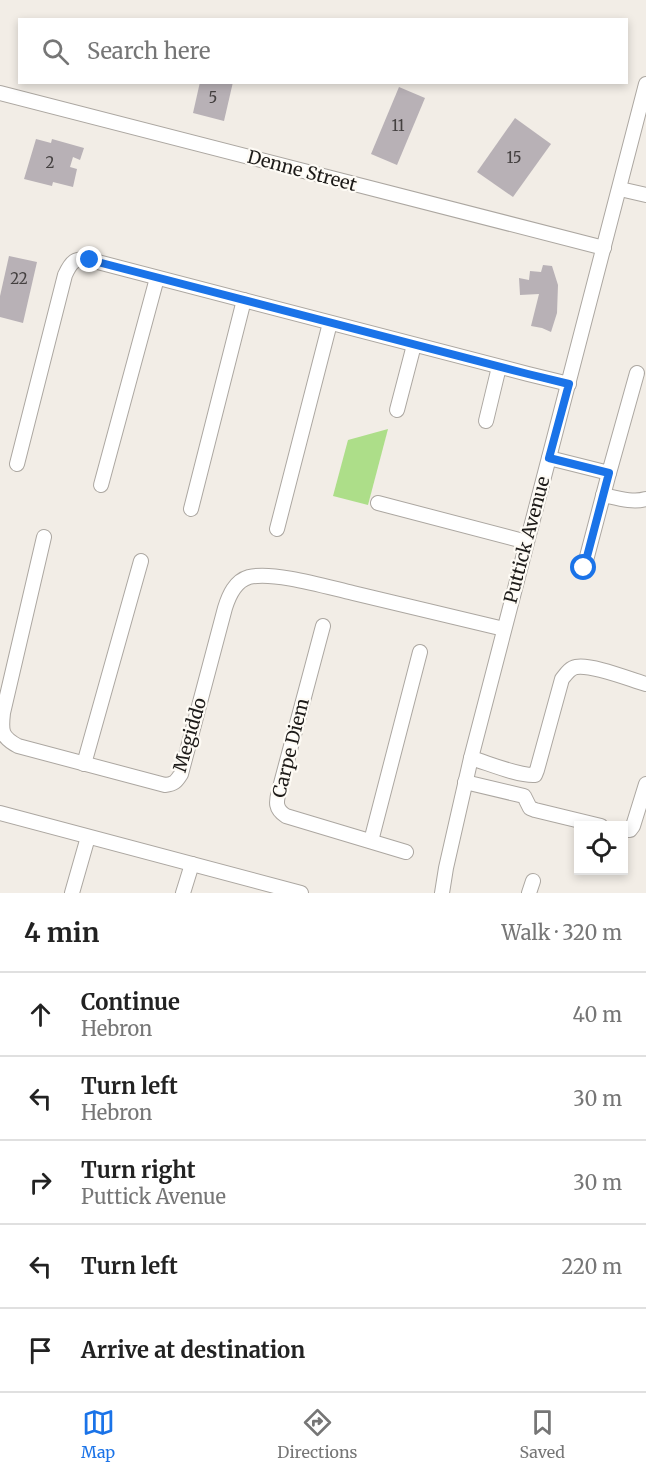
<!DOCTYPE html>
<meta charset="utf-8">
<style>
:root{--surface:#fff;--page:#f2f2f2;--text:#222;--muted:#767676;--line:#e0e0e0;--accent:#1a73e8}
body{margin:0;font-family:Merriweather,serif;background:var(--page);color:var(--text)}
.controls{position:absolute;right:18px;bottom:18px;display:grid;overflow:hidden;border-radius:0px;box-shadow:0 3px 9px #0003}
.controls button{width:54px;height:54px;display:grid;place-items:center;padding:0;border:0;border-bottom:2px solid var(--line);background:var(--surface);color:var(--text);font:30px sans-serif}
.stop{position:absolute;width:18px;height:18px;margin:-14px;border:4px solid #1a73e8;border-radius:50%;background:#fff}
.stop.end{background:#1a73e8;border-color:#fff;box-shadow:0 2px 6px #0008}
.list{margin:0;padding:0;list-style:none}
h2{display:flex;justify-content:space-between;align-items:center;height:78px;margin:0;padding:0 24px;font-size:26px}
h2 small{font-size:20px;font-weight:400;color:var(--muted)}
.list li{display:grid;grid-template-columns:39px 1fr auto;gap:18px;align-items:center;box-sizing:border-box;height:84px;padding:0 24px;border-top:2px solid var(--line)}
.list b{display:block;font-size:22px;white-space:nowrap}
.list p{margin:0;font-size:20px;white-space:nowrap;color:var(--muted)}
.list em{font-size:20px;font-style:normal;color:var(--muted)}
.icon{flex:none;width:33px;height:33px;fill:none;stroke:currentColor;stroke-width:2;stroke-linecap:round;stroke-linejoin:round}
.map{position:relative;flex:none;width:646px;height:893px;overflow:hidden}
.search{position:absolute;background:var(--surface);box-shadow:0 3px 9px #0003;left:18px;right:18px;top:18px;height:66px;display:flex;align-items:center;gap:15px;box-sizing:border-box;padding:0 21px;border-radius:0px;color:var(--muted);font-size:22px}
.sheet{height:498px;background:var(--surface)}
nav{display:flex;justify-content:space-around;align-items:center;box-sizing:border-box;height:84px;border-top:2px solid var(--line);background:var(--surface);font-size:16px;color:var(--muted)}
nav a{display:grid;justify-items:center;gap:3px}
nav .on{color:var(--accent)}
.map>svg:first-child{display:block}
.green{fill:#adde89}
.building{fill:#b8b1b6}
.lines{fill:none;stroke-linecap:round;stroke-linejoin:round}
.street-casing{stroke:#aca7a1;stroke-width:16}
.street{stroke:#fff;stroke-width:14}
.route{stroke:#1a73e8;stroke-width:8}
.labels{text-anchor:middle;stroke-width:4.5;stroke-linejoin:round;paint-order:stroke}
.number-label{font-size:15px;fill:#444040}
.street-label{font-size:18px;fill:#1d1b19;stroke:#fefbf5}
</style>
<div class="map">
<svg width="646" height="893" viewBox="0 0 646 893">
<rect width="100%" height="100%" fill="#f2ede6"/>
<path class="green" d="M388 429 368 505 333 496 348 440Z"/>
<g class="building">
<path d="M200 82H233L224 121 193 113Z"/>
<path d="M399 87 425 98 397 165 371 154Z"/>
<path d="M515 118 551 144 513 197 477 172Z"/>
<path d="M36 139 51 143 52 139 84 148 80 160 73 157 70 167 77 169 73 187 53 182 52 186 24 179Z"/>
<path d="M9 256 37 262 23 323 0 317V296Z"/>
<path d="M543 265 552 266 558 285 557 313 551 332 542 328 531 326 539 294 520 295 519 278 529 280 530 271 541 272Z"/>
</g>
<g class="lines">
<g class="street-casing">
<g id="street">
<path d="M0 93 604 248"/>
<path d="M620 189 646 195"/>
<path d="M397 410 414 345"/>
<path d="M486 421 499 367"/>
<path d="M549 458 609 473 637 373"/>
<path d="M17 464 65 275C71 262 75 257 90 260L528 374 569 384"/>
<path d="M101 485 157 278"/>
<path d="M603 495C617 498 633 503 646 499"/>
<path d="M378 503 527 542"/>
<path d="M191 509 244 300"/>
<path d="M277 529 330 323"/>
<path d="M44 537 3 713C1 731 1 737 18 746L165 785C174 784 176 782 181 774L225 608C229 595 235 581 249 577 274 571 327 587 353 593 403 605 454 617 504 629"/>
<path d="M584 568 609 473"/>
<path d="M323 626 279 791C276 802 275 809 286 816L406 852"/>
<path d="M471 758C488 763 518 776 535 775L537 770 562 679C566 674 570 668 576 667 592 664 629 679 646 684"/>
<path d="M84 764 141 561"/>
<path d="M465 782 524 796 530 808 535 810 601 826"/>
<path d="M0 813 301 893"/>
<path d="M624 830H630L633 826 646 784"/>
<path d="M371 841 420 652"/>
<path d="M72 893 88 837"/>
<path d="M183 893 192 864"/>
<path d="M442 893 446 868 471 758 646 84"/>
<path d="M529 893 533 881"/>
</g>
</g>
<use href="#street" class="street"/>
</g>
<g class="lines">
<path class="route" d="M90 260 528 374 569 384 549 458 609 473 584 568"/>
</g>
<g class="labels">
<g class="number-label">
<text x="213" y="103">5</text>
<text x="398" y="131">11</text>
<text x="514" y="163">15</text>
<text x="50" y="168">2</text>
<text x="19" y="284">22</text>
</g>
<g class="street-label">
<text transform="translate(302 171) rotate(15)" y="6">Denne Street</text>
<text transform="translate(527 540) rotate(-75)" y="6">Puttick Avenue</text>
<text transform="translate(190 735) rotate(-74)" y="6">Megiddo</text>
<text transform="translate(291 748) rotate(-76)" y="6">Carpe Diem</text>
</g>
</g>
</svg>
<div class="controls">
<button><svg class="icon" aria-label="locate" viewBox="0 0 24 24"><circle cx="12" cy="12" r="6"/><path d="M12 2v4M12 18v4M2 12h4M18 12h4"/></svg></button>
</div>
<div class="stop" style="left:584px;top:568px"></div>
<div class="stop end" style="left:90px;top:260px"></div>
<div class="search"><svg class="icon" aria-label="search" viewBox="0 0 24 24"><circle cx="10" cy="10" r="6"/><path d="M15 15l6 6"/></svg>Search here</div>
</div>
<section class="sheet">
<h2>4 min<small>Walk · 320 m</small></h2>
<ul class="list">
<li><svg class="icon" aria-label="ahead" viewBox="0 0 24 24"><path d="M12 20V5M6 11l6-6 6 6"/></svg><div><b>Continue</b><p>Hebron</p></div><em>40 m</em></li>
<li><svg class="icon" aria-label="left" viewBox="0 0 24 24"><path d="M17 20v-9H6M10 6l-5 5 5 5"/></svg><div><b>Turn left</b><p>Hebron</p></div><em>30 m</em></li>
<li><svg class="icon" aria-label="right" viewBox="0 0 24 24"><path d="M7 20v-9h11M14 6l5 5-5 5"/></svg><div><b>Turn right</b><p>Puttick Avenue</p></div><em>30 m</em></li>
<li><svg class="icon" aria-label="left" viewBox="0 0 24 24"><path d="M17 20v-9H6M10 6l-5 5 5 5"/></svg><div><b>Turn left</b></div><em>220 m</em></li>
<li><svg class="icon" aria-label="arrive" viewBox="0 0 24 24"><path d="M6 21V4h12l-3 4 3 4H6"/></svg><div><b>Arrive at destination</b></div></li>
</ul>
</section>
<nav>
<a class="on"><svg class="icon" aria-label="map" viewBox="0 0 24 24"><path d="M3 6l6-2 6 2 6-2v14l-6 2-6-2-6 2zM9 4v14M15 6v14"/></svg>Map</a>
<a><svg class="icon" aria-label="directions" viewBox="0 0 24 24"><path d="M12 3l9 9-9 9-9-9zM9 14v-3h6M13 9l2 2-2 2"/></svg>Directions</a>
<a><svg class="icon" aria-label="saved" viewBox="0 0 24 24"><path d="M7 4h10v16l-5-4-5 4z"/></svg>Saved</a>
</nav>
